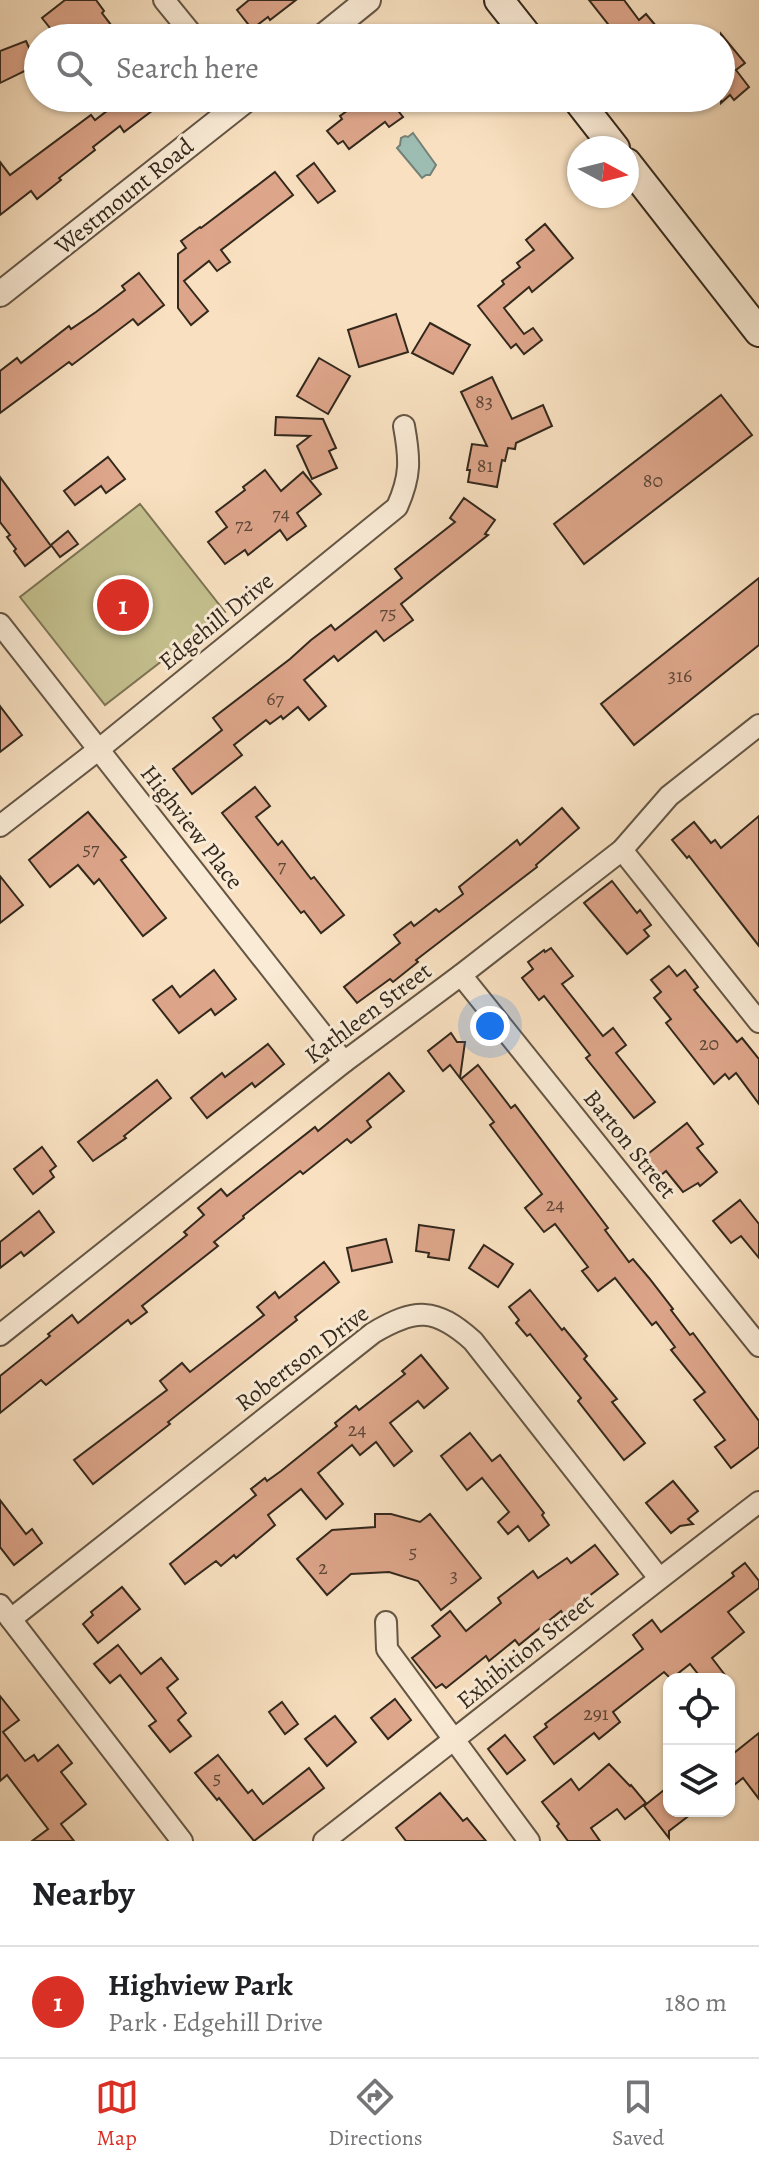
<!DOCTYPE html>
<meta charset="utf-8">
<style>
:root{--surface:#fff;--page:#f6f6f6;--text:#202124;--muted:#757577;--line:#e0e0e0;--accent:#d93025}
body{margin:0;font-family:Alegreya,serif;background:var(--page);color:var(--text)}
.controls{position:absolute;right:24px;bottom:24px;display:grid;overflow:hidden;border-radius:16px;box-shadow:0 2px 6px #0004}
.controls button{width:72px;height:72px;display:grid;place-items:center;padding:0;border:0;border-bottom:2px solid var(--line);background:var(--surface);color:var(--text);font:40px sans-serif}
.compass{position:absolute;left:567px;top:136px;width:72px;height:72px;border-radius:50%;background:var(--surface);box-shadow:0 2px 6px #0004;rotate:97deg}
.you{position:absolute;left:490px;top:1026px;width:28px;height:28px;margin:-20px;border:6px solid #fff;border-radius:50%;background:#1a73e8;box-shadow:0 0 0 12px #1a73e833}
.badge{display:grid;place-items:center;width:52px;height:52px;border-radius:50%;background:var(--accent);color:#fff;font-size:26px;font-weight:700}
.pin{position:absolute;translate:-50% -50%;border:4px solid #fff;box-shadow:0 2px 8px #0006}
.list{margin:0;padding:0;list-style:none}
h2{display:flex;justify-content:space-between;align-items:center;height:104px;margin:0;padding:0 32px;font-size:34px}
h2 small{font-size:26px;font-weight:400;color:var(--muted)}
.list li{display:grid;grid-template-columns:52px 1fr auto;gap:24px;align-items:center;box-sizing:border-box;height:112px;padding:0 32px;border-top:2px solid var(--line)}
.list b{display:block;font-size:30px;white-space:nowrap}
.list p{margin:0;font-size:26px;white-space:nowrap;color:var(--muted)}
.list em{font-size:26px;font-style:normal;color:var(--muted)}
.icon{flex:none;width:44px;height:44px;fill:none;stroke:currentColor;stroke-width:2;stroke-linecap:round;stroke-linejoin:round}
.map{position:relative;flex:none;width:759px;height:1841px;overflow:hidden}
.search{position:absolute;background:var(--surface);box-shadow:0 2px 6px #0004;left:24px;right:24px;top:24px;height:88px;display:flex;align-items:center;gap:20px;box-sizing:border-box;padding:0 28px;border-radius:44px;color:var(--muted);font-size:30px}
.sheet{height:216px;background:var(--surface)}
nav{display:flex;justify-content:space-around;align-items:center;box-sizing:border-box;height:112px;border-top:2px solid var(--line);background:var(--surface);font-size:22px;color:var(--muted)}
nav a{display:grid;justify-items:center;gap:4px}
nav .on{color:var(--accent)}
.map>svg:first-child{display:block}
.green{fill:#c4c08e;stroke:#7c7455;stroke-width:2}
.water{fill:#9dbdb3;stroke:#738177;stroke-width:2}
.building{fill:#dda58a;stroke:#33281c;stroke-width:2}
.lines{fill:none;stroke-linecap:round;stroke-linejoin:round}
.minor-casing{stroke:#645645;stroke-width:24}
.tertiary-casing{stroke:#645645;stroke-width:28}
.secondary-casing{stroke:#33281c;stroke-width:32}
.minor{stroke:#faebd6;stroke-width:20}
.tertiary{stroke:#faebd6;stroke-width:24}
.secondary{stroke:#faebd6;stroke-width:28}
.labels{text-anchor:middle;stroke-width:6;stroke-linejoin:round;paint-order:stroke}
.number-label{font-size:20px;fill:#5e4738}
.street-label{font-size:24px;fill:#33281c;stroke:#faebd6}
</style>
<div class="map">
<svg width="759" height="1841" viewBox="0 0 759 1841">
<rect width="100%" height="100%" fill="#f8e0c0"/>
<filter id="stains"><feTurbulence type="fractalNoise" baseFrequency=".0025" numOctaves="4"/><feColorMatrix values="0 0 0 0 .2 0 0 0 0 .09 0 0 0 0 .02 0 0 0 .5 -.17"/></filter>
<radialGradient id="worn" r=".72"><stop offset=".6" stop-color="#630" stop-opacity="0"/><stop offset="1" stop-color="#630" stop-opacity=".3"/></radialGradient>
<path class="green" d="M140 504 225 612 105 705 20 597Z"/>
<path class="water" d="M413 133 436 165 430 175H426L422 178 397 148 400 145 401 138 405 136 408 137Z"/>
<g class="building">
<path d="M65 0H96L104 11 102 13 121 38H58L42 18Z"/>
<path d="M249 0H296L270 20 268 17 252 29 237 10Z"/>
<path d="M589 0H624L639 20 646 14 656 26 642 38H619Z"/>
<path d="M721 34 745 63 736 70 749 87 734 100 730 95 721 103Z"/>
<path d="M26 41 37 65 0 83V51Z"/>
<path d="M124 98H169L124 132 120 126 93 147 95 150 59 178 61 180 37 199 31 191 0 215V162L10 175 91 115 95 120Z"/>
<path d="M370 98H388L403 117 389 127 385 122 349 149 343 141 338 144 327 131 342 119 340 116 355 105 357 108Z"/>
<path d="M314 163 335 191 318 203 297 176Z"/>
<path d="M275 172 293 195 221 250 230 262 217 271 209 261 184 281 208 311 191 325 178 308V254L186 248 181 241 200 227 201 228Z"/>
<path d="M545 224 573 258 532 292 529 287 504 308 524 334 533 328 542 340 524 354 516 344 511 348 478 306 504 284 502 281 520 267 517 263 534 250 526 240Z"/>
<path d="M139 273 164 305 138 325 133 319 72 365 69 362 0 413V371L17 358 21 363 69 326 71 329 96 312 125 290 122 286Z"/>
<path d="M396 314 408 352 359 367 348 330Z"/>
<path d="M430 323 470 345 453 374 412 353Z"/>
<path d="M319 358 350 376 328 414 297 396Z"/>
<path d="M492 377 512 419 543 405 552 426 516 443 515 449 508 448 505 461 502 460 497 487 468 482 470 470H467L472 444 487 446 461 392Z"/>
<path d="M721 395 752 435 584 564 554 524Z"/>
<path d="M276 417 323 419 336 448 329 451 337 468 312 479 297 446 310 436 275 435Z"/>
<path d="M108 457 125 479 106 493 101 486 75 505 64 491Z"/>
<path d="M265 470 281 491 303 472 321 494 297 513 306 526 291 537 287 540 280 530 248 555 245 550 225 564 208 542 227 527 216 512 245 490 243 487Z"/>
<path d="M0 477 51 546 25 566 14 551 16 549 7 537 10 535 0 522Z"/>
<path d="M464 498 495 520 485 534 488 535 401 604 413 620 384 641 376 631 338 661 334 656 304 680 326 706 309 720 298 707 283 719 281 716 270 724 266 720 234 745 242 755 192 794 173 769 222 730 213 718 290 659 311 640 331 625 335 630 402 578 395 569 455 522 450 518Z"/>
<path d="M68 531 78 544 60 557 51 545Z"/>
<path d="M759 578V645L634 745 601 704Z"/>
<path d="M0 706 22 735 0 752Z"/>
<path d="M255 787 270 806 256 817 278 845 282 841 311 879 314 877 344 915 321 933 304 911 301 913 282 889 222 813Z"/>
<path d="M562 808 579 828 536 865 537 867 416 960 418 962 393 982 390 979 357 1003 344 987 400 943 394 935 411 922 414 926 436 909 439 912 463 894 459 887 517 840 520 845Z"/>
<path d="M88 812 126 857 121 860 166 918 143 936 99 879 94 884 78 865 50 887 29 860Z"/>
<path d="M759 816V946L689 856 687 858 672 840 694 822 711 843 715 840 721 848Z"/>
<path d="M0 876 23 905 0 923Z"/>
<path d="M612 881 637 913 640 910 651 925 644 930 649 936 627 954 584 903Z"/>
<path d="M551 948 573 976 562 984 603 1036 613 1028 626 1045 616 1053 655 1102 634 1118 586 1058 590 1055 544 996 539 1000 522 978 533 969 528 962 544 950 545 952Z"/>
<path d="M669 966 677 976 685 970 698 987 694 990 737 1042 742 1038 759 1059V1104L736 1073 729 1079 725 1074 714 1084 666 1023 671 1019 654 998 661 992 651 980Z"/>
<path d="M214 970 236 999 215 1015 211 1009 179 1033 153 1000 172 986 180 997Z"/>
<path d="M451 1033 457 1042H465L460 1078 450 1065 443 1071 428 1051Z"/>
<path d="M268 1044 284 1064 255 1087 252 1083 207 1118 191 1098 222 1073 225 1077Z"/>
<path d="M478 1065 511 1108 515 1105 608 1228 605 1230 629 1262 633 1259 649 1278 673 1309 671 1310 690 1335 693 1333 759 1421V1447L731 1468 715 1447 725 1440 694 1400 705 1392 671 1350 675 1347 656 1322 652 1325 615 1278 598 1291 582 1271 588 1267 555 1224 544 1232 525 1208 542 1194 490 1125 494 1122 461 1079Z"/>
<path d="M389 1073 404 1091 367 1121 371 1127 351 1143 347 1139 303 1174 300 1171 243 1216 244 1218 214 1242 218 1246 142 1306 147 1312 131 1324 128 1320 46 1385 41 1380 0 1413V1376L50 1336 48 1334 72 1315 78 1323 187 1235 184 1232 204 1215 198 1208 221 1189 227 1196 315 1127 318 1131Z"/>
<path d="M157 1080 171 1098 124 1136 126 1138 93 1161 78 1142Z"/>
<path d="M687 1123 703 1144 697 1148 717 1172 700 1186 698 1183 683 1192 666 1171 660 1176 657 1173 653 1177 643 1165 648 1161 644 1157Z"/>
<path d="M42 1147 56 1166 50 1171 54 1177 33 1194 14 1169Z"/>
<path d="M740 1200 759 1224V1258L741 1236 731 1243 713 1221Z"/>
<path d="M39 1211 54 1232 24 1256 21 1252 0 1268V1242Z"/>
<path d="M419 1225 454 1230 449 1260 428 1257 429 1253 416 1251Z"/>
<path d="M386 1239 392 1262 352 1271 347 1248Z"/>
<path d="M484 1245 513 1264 498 1287 469 1268Z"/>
<path d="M324 1262 339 1282 295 1317 297 1320 168 1422 170 1424 93 1484 74 1460 167 1390 160 1381 182 1363 190 1372 264 1315 257 1307 275 1292 279 1298Z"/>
<path d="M530 1290 562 1330 564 1328 587 1356 584 1359 617 1399 612 1402 645 1443 624 1460 578 1401 581 1398 530 1334 527 1336 516 1323 519 1320 509 1307Z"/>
<path d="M421 1355 448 1388 424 1408 418 1401 390 1423 412 1451 394 1466 376 1442 360 1455 352 1445 318 1473 343 1504 326 1519 301 1489 268 1515 275 1525 236 1558 234 1555 221 1566 216 1561 185 1584 170 1564 256 1495 251 1489 265 1478 267 1481 281 1471 337 1426 335 1423 356 1406 359 1410 405 1374 402 1371Z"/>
<path d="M470 1433 492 1461 500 1455 544 1513 542 1515 549 1525 529 1541 518 1526 508 1534 498 1522 509 1512 482 1478 467 1490 441 1456Z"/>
<path d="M673 1481 698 1511 688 1519 693 1524 680 1526 671 1533 646 1503Z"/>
<path d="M0 1500 26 1534 32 1529 42 1543 14 1565 0 1547Z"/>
<path d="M375 1514H391L420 1522 430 1514 481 1578 441 1610 418 1581 389 1572 351 1574 327 1595 297 1559 332 1530 375 1527Z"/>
<path d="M595 1545 618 1574 564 1615 561 1611 519 1645 515 1640 489 1661 486 1656 446 1688 442 1684 436 1688 412 1658 440 1636 432 1626 450 1611 466 1631 501 1603 498 1598 533 1571 538 1578 567 1558 571 1563Z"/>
<path d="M745 1563 759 1581V1588L728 1612 744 1632 712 1658 728 1679H702L690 1664 671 1679 664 1672 613 1712 620 1722 599 1739 594 1733 554 1764 534 1737 547 1727 545 1724 643 1649 633 1635 652 1620 661 1632 734 1576 732 1573Z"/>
<path d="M122 1587 140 1609 98 1643 83 1624 93 1615 91 1612Z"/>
<path d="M118 1645 141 1674 161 1658 178 1679 167 1688 186 1713 178 1720 191 1736 170 1752 149 1726 156 1721 120 1675 110 1683 94 1664Z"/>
<path d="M0 1696 19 1720 3 1732 25 1761 34 1755 38 1761 58 1745 72 1763 61 1772 86 1804 61 1824 74 1841H32L48 1829 7 1775 0 1781Z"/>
<path d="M395 1699 411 1720 388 1739 371 1718Z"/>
<path d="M282 1702 298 1724 285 1734 269 1712Z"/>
<path d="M335 1716 356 1742 327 1766 305 1739Z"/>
<path d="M759 1733V1799L743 1778 729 1789V1757Z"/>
<path d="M505 1735 525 1760 507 1774 488 1749Z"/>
<path d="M218 1755 248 1793 252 1790 263 1804 309 1768 324 1788 254 1841 219 1798 217 1800 195 1773Z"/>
<path d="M609 1764 630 1786 631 1785 646 1803 625 1819 617 1809 591 1828 600 1841H568L557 1826 559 1824 542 1802 571 1779 579 1790Z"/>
<path d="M669 1786V1811H695L669 1831V1838L644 1806Z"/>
<path d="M440 1793 463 1821 467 1818 486 1841H406L396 1828Z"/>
</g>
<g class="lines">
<g class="minor-casing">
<g id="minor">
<path d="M164 0 195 38"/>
<path d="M0 624 344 1062"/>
<path d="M0 826 98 750 397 507C411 476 410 459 404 426"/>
<path d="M622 850 759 1022"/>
<path d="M461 975 759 1346"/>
<path d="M0 1335 344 1062 461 975 622 850 669 796 759 725"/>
<path d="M0 1605 182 1841"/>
<path d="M11 1619 373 1333C415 1308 435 1307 473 1341L659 1578"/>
<path d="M386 1622 387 1649 529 1841"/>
<path d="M324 1841C469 1728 613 1614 759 1502"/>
</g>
</g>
<g class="tertiary-casing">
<g id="tertiary">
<path d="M321 38 368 0"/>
<path d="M0 294 248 98"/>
</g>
</g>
<g class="secondary-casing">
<g id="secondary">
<path d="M499 0 529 38"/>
<path d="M576 98 615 148"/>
<path d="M627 163 759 332"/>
</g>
</g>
<use href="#minor" class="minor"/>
<use href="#tertiary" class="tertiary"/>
<use href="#secondary" class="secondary"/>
</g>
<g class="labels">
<g class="number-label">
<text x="484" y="408">83</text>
<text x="485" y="472">81</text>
<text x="653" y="487">80</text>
<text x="281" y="520">74</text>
<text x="244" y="531">72</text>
<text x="388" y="619">75</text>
<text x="680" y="682">316</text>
<text x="275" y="705">67</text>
<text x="91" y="855">57</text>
<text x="282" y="872">7</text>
<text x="709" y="1050">20</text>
<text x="555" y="1211">24</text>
<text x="357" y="1436">24</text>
<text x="413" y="1558">5</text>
<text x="323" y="1574">2</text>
<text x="454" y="1582">3</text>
<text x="596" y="1720">291</text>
<text x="217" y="1784">5</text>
</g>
<g class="street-label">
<text transform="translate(124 196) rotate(-39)" y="8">Westmount Road</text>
<text transform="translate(216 621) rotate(-39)" y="8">Edgehill Drive</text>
<text transform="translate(192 827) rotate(52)" y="8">Highview Place</text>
<text transform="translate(368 1013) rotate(-37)" y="8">Kathleen Street</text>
<text transform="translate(630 1144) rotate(51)" y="8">Barton Street</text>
<text transform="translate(302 1358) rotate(-37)" y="8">Robertson Drive</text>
<text transform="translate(525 1651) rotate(-39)" y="8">Exhibition Street</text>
</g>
</g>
<rect width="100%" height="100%" filter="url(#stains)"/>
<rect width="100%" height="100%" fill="url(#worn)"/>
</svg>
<div class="controls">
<button><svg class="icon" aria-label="locate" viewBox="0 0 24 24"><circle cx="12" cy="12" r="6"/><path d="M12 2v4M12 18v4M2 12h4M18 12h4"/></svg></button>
<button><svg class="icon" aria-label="layers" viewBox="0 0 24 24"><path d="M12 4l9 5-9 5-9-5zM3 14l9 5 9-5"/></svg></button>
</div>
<svg class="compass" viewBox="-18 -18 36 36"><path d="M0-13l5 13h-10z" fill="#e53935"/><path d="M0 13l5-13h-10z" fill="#757577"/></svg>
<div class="you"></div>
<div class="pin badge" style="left:123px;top:605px">1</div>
<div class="search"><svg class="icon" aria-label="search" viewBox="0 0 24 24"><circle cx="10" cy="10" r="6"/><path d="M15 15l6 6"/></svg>Search here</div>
</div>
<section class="sheet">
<h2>Nearby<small></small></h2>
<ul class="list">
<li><span class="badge">1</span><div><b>Highview Park</b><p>Park · Edgehill Drive</p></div><em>180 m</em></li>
</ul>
</section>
<nav>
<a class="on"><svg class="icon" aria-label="map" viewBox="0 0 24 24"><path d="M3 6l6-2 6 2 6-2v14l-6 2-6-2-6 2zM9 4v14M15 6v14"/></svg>Map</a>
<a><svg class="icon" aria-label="directions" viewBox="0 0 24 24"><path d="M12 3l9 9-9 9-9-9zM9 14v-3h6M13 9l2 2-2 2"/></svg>Directions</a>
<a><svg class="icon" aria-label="saved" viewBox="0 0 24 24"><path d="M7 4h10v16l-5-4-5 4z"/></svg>Saved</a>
</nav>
